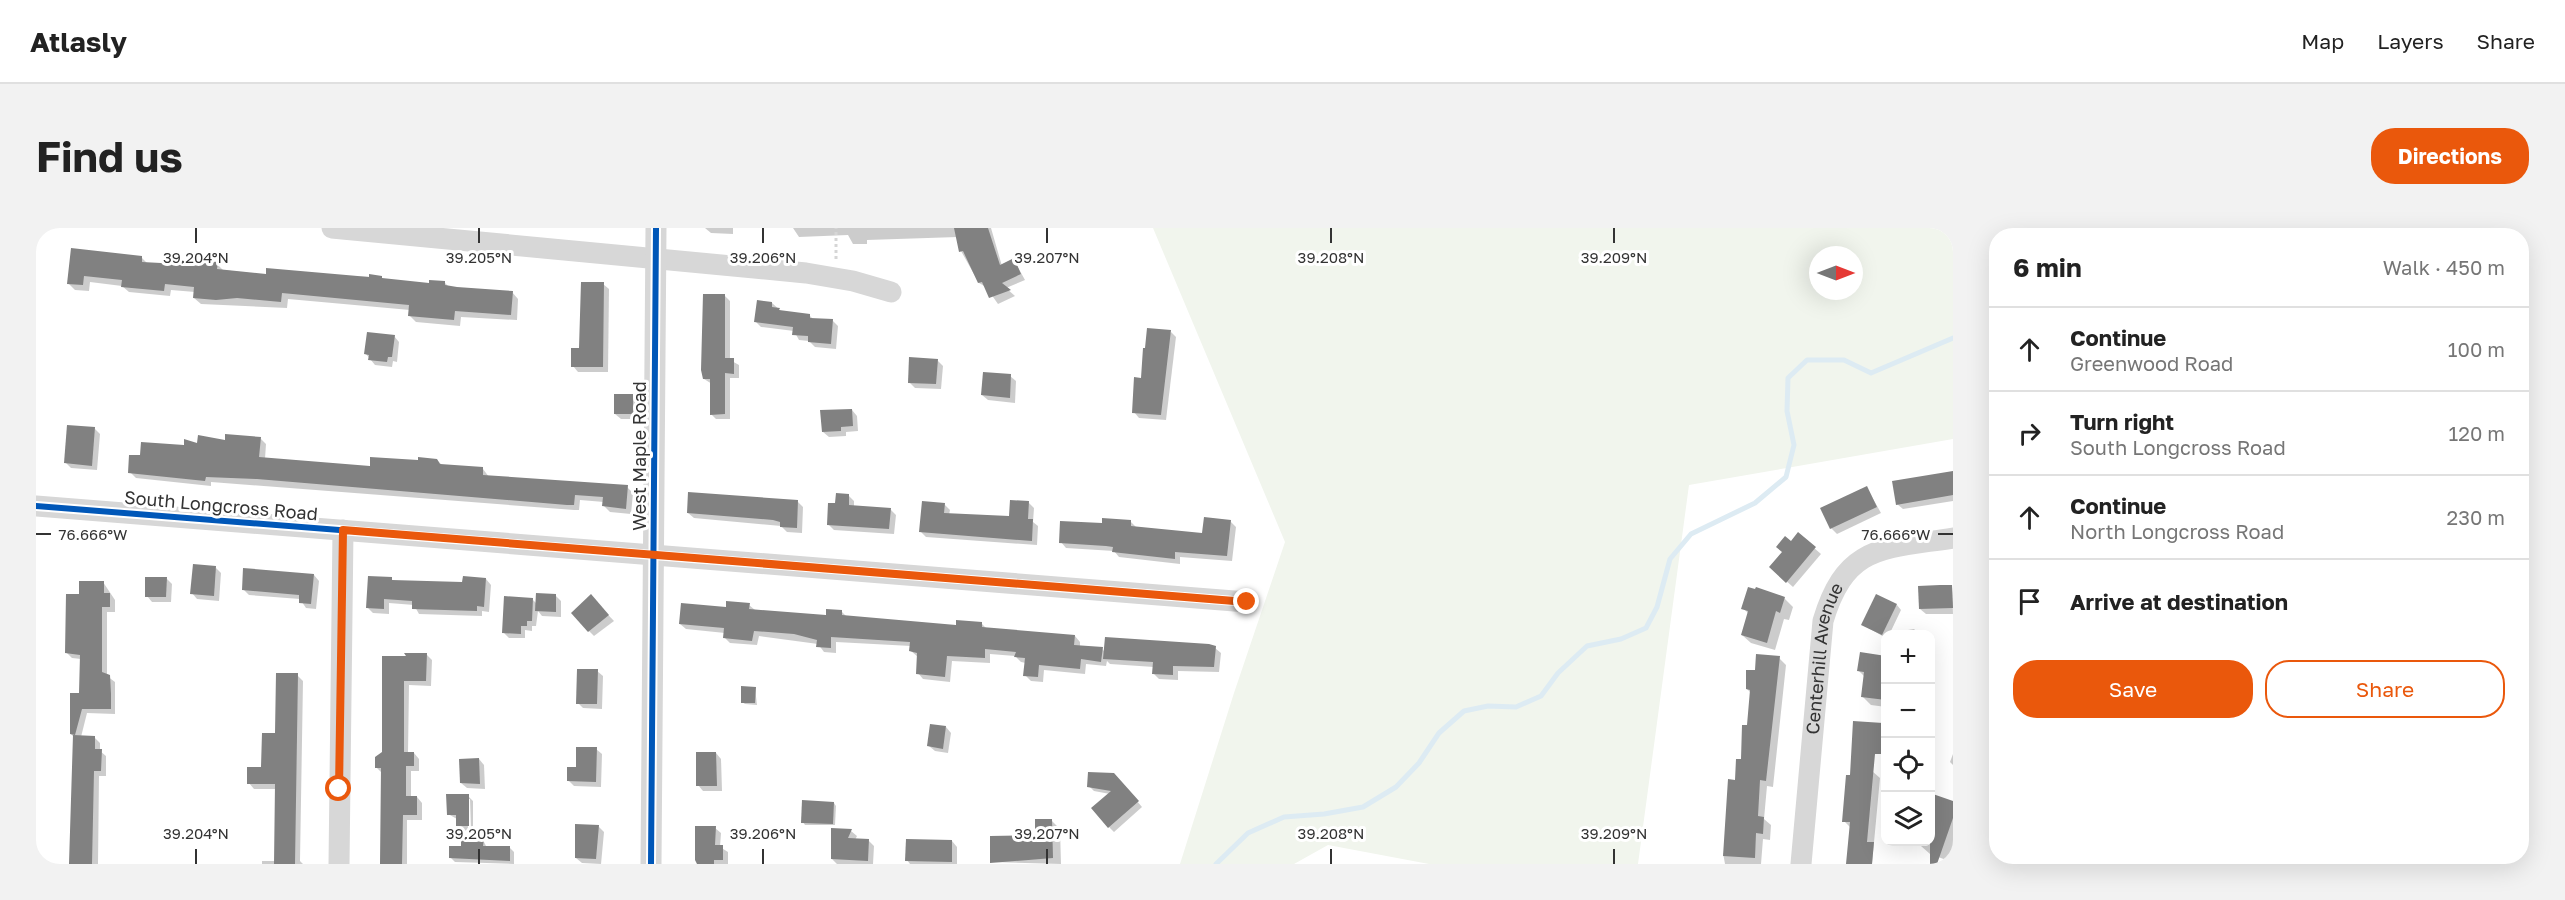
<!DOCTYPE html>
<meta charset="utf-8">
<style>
:root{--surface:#fff;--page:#f2f2f2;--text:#222;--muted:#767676;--line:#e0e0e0;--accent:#ea580c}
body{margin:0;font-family:"Golos Text",sans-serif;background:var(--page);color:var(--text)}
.controls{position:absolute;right:18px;bottom:18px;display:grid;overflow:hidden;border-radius:12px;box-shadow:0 6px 24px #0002}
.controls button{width:54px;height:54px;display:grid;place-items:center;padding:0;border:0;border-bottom:2px solid var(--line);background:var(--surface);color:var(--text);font:30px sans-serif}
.compass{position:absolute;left:1773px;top:18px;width:54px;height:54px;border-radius:50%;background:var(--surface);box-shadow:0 6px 24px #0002;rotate:90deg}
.stop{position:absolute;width:18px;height:18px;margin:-14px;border:4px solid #ea580c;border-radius:50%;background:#fff}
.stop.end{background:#ea580c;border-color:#fff;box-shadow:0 2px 6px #0008}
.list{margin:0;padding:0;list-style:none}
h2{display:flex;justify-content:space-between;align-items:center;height:78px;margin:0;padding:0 24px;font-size:26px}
h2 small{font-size:20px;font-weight:400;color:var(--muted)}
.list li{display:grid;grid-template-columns:39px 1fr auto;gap:18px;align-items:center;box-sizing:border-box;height:84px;padding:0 24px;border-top:2px solid var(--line)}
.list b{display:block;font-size:22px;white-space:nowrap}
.list p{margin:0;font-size:20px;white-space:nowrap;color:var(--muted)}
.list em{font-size:20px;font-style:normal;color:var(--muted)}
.actions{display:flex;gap:12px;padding:18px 24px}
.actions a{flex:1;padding:14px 0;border:2px solid var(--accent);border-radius:24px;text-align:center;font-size:21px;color:var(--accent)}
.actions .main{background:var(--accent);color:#fff}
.icon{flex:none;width:33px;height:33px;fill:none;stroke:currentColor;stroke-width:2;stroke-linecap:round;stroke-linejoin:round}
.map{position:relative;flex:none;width:1917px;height:636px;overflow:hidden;border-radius:24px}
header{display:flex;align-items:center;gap:36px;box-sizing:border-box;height:84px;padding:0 30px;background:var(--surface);border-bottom:2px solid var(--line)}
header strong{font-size:28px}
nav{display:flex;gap:33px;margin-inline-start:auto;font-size:21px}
.intro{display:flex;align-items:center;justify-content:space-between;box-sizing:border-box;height:144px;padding:0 36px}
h1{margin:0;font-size:42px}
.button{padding:15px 27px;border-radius:24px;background:var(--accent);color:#fff;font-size:21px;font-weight:700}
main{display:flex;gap:36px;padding:0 36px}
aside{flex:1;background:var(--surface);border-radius:24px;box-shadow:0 6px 24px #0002}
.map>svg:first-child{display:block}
.green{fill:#f1f5ed;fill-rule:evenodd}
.shadow{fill:#0003}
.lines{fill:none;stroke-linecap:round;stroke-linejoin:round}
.stream{stroke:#ddebf3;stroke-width:5}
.building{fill:#818181}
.path{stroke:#d6d6d6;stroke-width:3;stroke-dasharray:3 3;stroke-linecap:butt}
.minor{stroke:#d7d7d7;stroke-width:21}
.cycleway-casing{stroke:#fff;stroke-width:10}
.cycleway{stroke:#0057b8;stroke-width:6}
.route{stroke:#ea580c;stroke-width:8}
.ticks{fill:none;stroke:#333;stroke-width:2}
.labels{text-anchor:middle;stroke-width:6;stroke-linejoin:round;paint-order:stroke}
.street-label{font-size:18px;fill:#333;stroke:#fff}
.ticks-label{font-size:15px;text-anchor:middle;fill:#333;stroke:#fff;stroke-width:6;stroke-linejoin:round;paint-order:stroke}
</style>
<header>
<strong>Atlasly</strong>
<nav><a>Map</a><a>Layers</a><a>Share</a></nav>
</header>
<div class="intro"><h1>Find us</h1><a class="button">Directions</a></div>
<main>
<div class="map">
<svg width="1917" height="636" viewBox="0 0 1917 636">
<rect width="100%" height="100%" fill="#fff"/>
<path class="green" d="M1117 0H1917V211L1653 257 1602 636H1393L1292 617 1258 636H1144L1198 465 1249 314ZM1782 27H1818V63H1782Z"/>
<g class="shadow">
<path d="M669 0H697V6L675 5Z"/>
<path d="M757 0H955L966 38 978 32 989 52 970 60 979 68 962 76 950 59 943 55 925 23 922 9 831 12V16H817L812 7 763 9Z"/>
<path d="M36 22 106 30 111 35 181 36 187 42 232 47 345 49 348 52 394 57 409 55 413 59 476 64 482 71 481 92 425 89 424 98 380 94 373 87 374 82 252 71 251 80 165 76 158 70 159 64 135 62 134 68 93 64 86 58 54 54 53 63 39 62 32 55Z"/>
<path d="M567 56 573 61 572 144H542L537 138Z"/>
<path d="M688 67 694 73V132L703 137V150H694V191H680L675 186 676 156 668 151Z"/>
<path d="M736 75 746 84 773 87 778 92H796L802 98 800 121 779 119 773 113 763 112 758 103 725 99 720 94Z"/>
<path d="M1135 104 1140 109 1130 192 1103 190 1098 184 1107 152Z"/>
<path d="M358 108 363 114 361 134 357 133 356 139 339 137 330 126Z"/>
<path d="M901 132 907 138 905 161 879 160 873 154Z"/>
<path d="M974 148 980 153 979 175 952 172 946 167Z"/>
<path d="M597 168 602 173V191H585L579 186Z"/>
<path d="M816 182 821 188 822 203 810 204V208L793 209 787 204Z"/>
<path d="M58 200 64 206 61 242 35 240 30 235Z"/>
<path d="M224 210 230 216 229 231 335 239 401 232 406 237 447 241 453 249 591 259 597 265 595 286 574 284 568 278V274L544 272 543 282H538L175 254V258L100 250 94 244 105 229 149 219Z"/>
<path d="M1917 245V273L1867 281 1861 276Z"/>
<path d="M1831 260 1845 285 1801 306 1795 300Z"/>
<path d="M812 267 818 273V279L855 282 860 287 858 306 798 302 792 296 801 277Z"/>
<path d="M762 274 767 279 766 305 751 304 745 298 658 290 652 285Z"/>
<path d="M992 274 998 280 997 294 1002 298 1001 317 890 309 885 304 908 276 914 282 913 287 974 289Z"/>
<path d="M1094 293 1100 299 1167 307 1194 293 1200 299 1196 333 1144 329V336L1083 329 1078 323 1030 320 1025 314 1067 297Z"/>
<path d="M1762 306 1785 326 1757 359 1740 344Z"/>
<path d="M180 340 185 345 183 373 161 371 156 365Z"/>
<path d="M278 347 283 353 280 381 270 380 264 371 213 367 207 361Z"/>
<path d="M130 350 136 356 135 374H116L111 368Z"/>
<path d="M355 351 358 353 427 356 450 351 455 357 453 384 446 383V388L383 386 378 377 353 375V386L337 385 332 380Z"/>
<path d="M67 354 79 372V384H71V448L79 454V486L51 485 45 509H58L64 515V523L70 528V548H63L62 636H36L38 509 35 506 44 466 45 431 36 430 30 424 45 367Z"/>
<path d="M1916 358 1917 386H1890L1884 381Z"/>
<path d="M519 367 525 373V389L506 388 502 383 500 398H496V403L489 402V410H473L468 405 497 372 501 376Z"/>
<path d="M1748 370 1757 379 1753 392 1748 391 1739 422 1715 415 1706 407 1713 386 1707 380Z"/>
<path d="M560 374 578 393 558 408 553 403Z"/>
<path d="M713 377 719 382 791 389 806 384 811 389 921 399 946 396 951 401 1039 408 1044 414V419L1066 421 1069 424 1179 420 1185 425 1183 444 1142 443V452L1123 451 1117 445 1118 439 1074 436 1071 433 1070 438 1050 436 1049 446 1008 442 1007 454 995 453 989 447 990 435 985 434 979 428 954 426V435L916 433 914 454 887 451 882 445V429L875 423V418L800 414V425L788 424 782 416 723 408 721 417 694 415 689 410V405L650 401 644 396 691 381Z"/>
<path d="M1861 377 1865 382 1854 405 1878 401 1883 406H1850V410L1827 397Z"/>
<path d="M391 427 396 432 395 458 373 457 372 525H378L383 531V543H375V569H381L386 575V592H371V636H346V545L340 539 347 524 348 429Z"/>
<path d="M1850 429V479L1835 477 1826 468 1829 449 1823 443Z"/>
<path d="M1743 430 1750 437 1737 559 1731 558 1728 591 1735 597 1734 612 1727 611 1725 636H1689L1687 625 1689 626 1712 499 1715 465 1711 461 1720 444Z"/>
<path d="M561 443 567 448 566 481 547 480 542 475Z"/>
<path d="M261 447 267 453 264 633 267 636H226V633H240L241 561H218L213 555 227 540Z"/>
<path d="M719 460 721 477 709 476 706 474Z"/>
<path d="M1846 497 1850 500V524L1822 522Z"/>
<path d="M910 499 915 505 912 525 899 523 893 518Z"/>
<path d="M560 521 566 526 565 559 538 558 532 552Z"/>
<path d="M680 525 685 531 686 563H667L662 557Z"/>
<path d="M1917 526V537L1914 534Z"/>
<path d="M443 531 448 537 449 561 431 560 425 555Z"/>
<path d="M1836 543 1844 550 1836 636H1811L1815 600 1808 593Z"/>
<path d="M1083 552 1106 579 1078 604 1073 599 1074 566 1058 563 1053 558Z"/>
<path d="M432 568 437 573V602H435L434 571H431L432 602 426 603 421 598V591L412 586Z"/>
<path d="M1917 574V622L1913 633 1894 626 1885 618 1887 614H1894Z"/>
<path d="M798 575 800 578 799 597H769L767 594Z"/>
<path d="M1015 592 1024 601 1025 636 956 634 1000 608Z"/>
<path d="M562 598 568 604 565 636 546 635 540 630Z"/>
<path d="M679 600 685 605 684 619 692 624V636H662Z"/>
<path d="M797 602 815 603 821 608 819 612H832L838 618 837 636H801L796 631Z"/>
<path d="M447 612 451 620H474L478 624V636L419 634 414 629 426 620Z"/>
<path d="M916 613 921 619V636H874L871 632Z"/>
</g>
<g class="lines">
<path class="stream" d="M1180 636 1212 605 1248 589 1288 586 1327 579 1360 559 1383 535 1403 505 1428 483 1452 478 1480 479 1505 468 1522 445 1551 418 1585 411 1610 400 1621 379 1634 331 1655 306 1719 275 1750 249 1758 217 1751 183 1752 150 1771 132H1808L1835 145 1917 110"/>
</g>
<g class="building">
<path d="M918 0H952L964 37 978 30 985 46 966 55 975 62 953 70 946 54 942 55 927 23 923 24Z"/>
<path d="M35 20 106 28V34L144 36 145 31 182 34 181 41 230 46V40L333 49V46L346 48V50L393 55V52L409 53V57L421 59 477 63 475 87 419 83 418 92 372 88 373 77 246 65 245 74 201 70 180 72 157 70 158 59 129 56 128 63 85 59 86 52 48 48 47 57 31 56Z"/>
<path d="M545 54H568L567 139H535V120H543Z"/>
<path d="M667 66H689V130H698V146L689 145V186L674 187V151H667L665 142Z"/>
<path d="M721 72 736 74V79L744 80 743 82 774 86V90L797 91 795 116 772 114V108L756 107 757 99 718 94Z"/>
<path d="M1111 100 1135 102 1125 187 1096 185 1098 149 1105 150 1107 120H1109Z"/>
<path d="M331 104 359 107 356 129H352L351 134 332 132 333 127 328 126Z"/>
<path d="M873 129 902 131 900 156 872 155Z"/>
<path d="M947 144 975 146 974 170 945 167Z"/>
<rect x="578" y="166" width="19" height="20"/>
<path d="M816 181 817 198 805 199V203L786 204 784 182Z"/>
<path d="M31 197 59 199 56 238 28 235Z"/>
<path d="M189 206 225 209 223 229 334 238V229L382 232V229L401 231 404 236 447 239V247L592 257 590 281 566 278 567 269 539 267 538 277H531L221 251 170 249 169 253 92 245 93 227H104L105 214 148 217V211L161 215 162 207 189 212Z"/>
<path d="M1917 243V267L1860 277 1856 253Z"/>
<path d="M1831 258 1841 279 1794 301 1784 280Z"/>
<path d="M652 264 762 272 761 300 744 299V294L737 292 651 285Z"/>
<path d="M800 265 813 266V277L855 280 853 301 791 297 792 275H799Z"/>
<path d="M974 272 993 273 992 291H997L996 313 883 304 886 273 909 275 908 285 973 288Z"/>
<path d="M1168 289 1195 292 1191 328 1139 324V331L1076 324 1077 319 1070 318 1023 315 1024 293 1066 295V290L1095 292V298L1166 305Z"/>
<path d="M1762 304 1780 319 1750 355 1733 339 1746 324 1740 319 1749 308 1755 313Z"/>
<path d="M157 336 180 338 178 368 154 366Z"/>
<path d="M207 340 278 346 275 376 263 375V367L206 362Z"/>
<path d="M332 348 356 349V352L426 354 427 348 450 350 448 379 441 378V383L376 381V373L348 371V381L330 380Z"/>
<path d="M109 349H131L130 369H109Z"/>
<path d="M43 353H68V365H74V379H66V444L74 447 75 466V481H46L39 507 34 506V465H43L44 427 29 425 30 366H43Z"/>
<path d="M1904 357H1916L1917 380 1883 381 1882 358Z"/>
<path d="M1712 359 1719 361 1720 359 1749 369 1744 385 1740 383 1731 415 1705 407 1712 383 1705 381Z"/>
<path d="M500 365 520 366V384L499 383Z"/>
<path d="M555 366 573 387 552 404 535 385Z"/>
<path d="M1840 366 1861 376 1846 407 1825 397Z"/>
<path d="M468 368 497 370 496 393H491V398H485V406L466 405Z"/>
<path d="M690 373 714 375 713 381 790 387V381L806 382V387L920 397V392L946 394V399L1039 407 1038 417 1067 419 1065 434 1045 431 1044 441 1003 437 1002 449 987 448 989 430 978 429 980 424 949 421V430L911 428 909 449 880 446 881 425 873 423 874 414 795 409V420L780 419 781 412 758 406 718 403 716 413 687 410 688 400 643 396 645 375 690 379Z"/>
<path d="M1069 409 1173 416 1180 418 1178 439 1137 438V447L1116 446 1117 434 1067 431Z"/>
<path d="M1824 424 1850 428V472L1825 469 1828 444 1821 443Z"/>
<path d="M368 425H391L390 453H368V524H378V538H370V568H381V587H367L366 636H344L345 540H339V529L346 524V428H370Z"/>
<path d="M1720 426 1744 428 1730 553 1724 552 1722 588 1728 589 1727 606 1720 605 1719 630 1687 628 1692 551 1699 552 1700 531H1705L1706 497H1711L1714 462 1710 461V442H1719Z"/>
<path d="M541 441H562L561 476H540Z"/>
<path d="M240 445H262L259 636H238L239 556H211V539H225L226 505H239Z"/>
<path d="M705 458 720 459 719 475H705Z"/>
<path d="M1817 493 1847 495 1845 526H1839L1831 614H1838L1836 636H1810L1814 594H1806L1810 547H1814Z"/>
<path d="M894 496 910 498 907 521 891 518Z"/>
<path d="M37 507 59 508V521H66L65 543H58L56 636H33Z"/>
<path d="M540 519H561L560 554 531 553V539H540Z"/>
<path d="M660 524H680L681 558H660Z"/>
<path d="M443 530 444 556 424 555 423 531Z"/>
<path d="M1052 544 1078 545 1103 573 1072 600 1055 580 1075 563 1051 559Z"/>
<path d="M1894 565 1917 573V590L1901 636H1894Z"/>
<path d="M410 566H433V598H420V587H411Z"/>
<path d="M766 572 798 574 797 596 765 595Z"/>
<path d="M999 591H1016L1017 630 954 635V608L999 607Z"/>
<path d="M539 596 563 597 560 631 539 630Z"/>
<path d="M659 598H680L679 617H687V632H678V636H661L659 632Z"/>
<path d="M795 600 816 601 812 610 833 611 832 633 795 631Z"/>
<path d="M425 610H448L447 618H474V633L413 630V618H425Z"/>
<path d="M870 611 916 612V634L869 633Z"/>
</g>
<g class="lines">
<path class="path" d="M800 31V0"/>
<g class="minor">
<path d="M296 0 770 45 817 53 855 64"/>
<path d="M0 278 1211 374"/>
<path d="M303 636 307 302"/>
<path d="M615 636 620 0"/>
<path id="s1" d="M1765 636 1787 393C1810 316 1847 321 1917 310"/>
</g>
<g class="cycleway-casing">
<g id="cycleway">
<path d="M0 278 1211 374"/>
<path d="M615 636 620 0"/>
</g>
</g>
<use href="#cycleway" class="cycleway"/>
</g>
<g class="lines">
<path class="route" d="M303 561 307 302 1211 374"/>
</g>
<path class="ticks" d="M160 0V15M443 0V15M727 0V15M1011 0V15M1295 0V15M1578 0V15M0 306H15M1902 306H1917M160 621V636M443 621V636M727 621V636M1011 621V636M1295 621V636M1578 621V636"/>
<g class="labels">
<g class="street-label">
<text transform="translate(604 228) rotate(-90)" y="6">West Maple Road</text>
<text transform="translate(185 278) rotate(5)" y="6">South Longcross Road</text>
<text dy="6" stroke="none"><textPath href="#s1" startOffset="207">Centerhill Avenue</textPath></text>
</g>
</g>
<g class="ticks-label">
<text x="160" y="35">39.204°N</text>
<text x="443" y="35">39.205°N</text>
<text x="727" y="35">39.206°N</text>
<text x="1011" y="35">39.207°N</text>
<text x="1295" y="35">39.208°N</text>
<text x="1578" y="35">39.209°N</text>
<text x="1860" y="312">76.666°W</text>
<text x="57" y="312">76.666°W</text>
<text x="160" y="611">39.204°N</text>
<text x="443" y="611">39.205°N</text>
<text x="727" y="611">39.206°N</text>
<text x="1011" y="611">39.207°N</text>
<text x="1295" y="611">39.208°N</text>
<text x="1578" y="611">39.209°N</text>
</g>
</svg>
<div class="controls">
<button>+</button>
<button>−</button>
<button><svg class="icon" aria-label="locate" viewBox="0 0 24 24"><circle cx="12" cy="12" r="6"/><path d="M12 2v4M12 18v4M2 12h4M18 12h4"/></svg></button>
<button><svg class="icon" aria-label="layers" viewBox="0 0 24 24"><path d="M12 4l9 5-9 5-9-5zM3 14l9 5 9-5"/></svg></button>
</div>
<svg class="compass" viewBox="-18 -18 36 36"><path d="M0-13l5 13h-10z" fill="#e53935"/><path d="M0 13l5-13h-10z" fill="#767676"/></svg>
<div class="stop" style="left:303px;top:561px"></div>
<div class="stop end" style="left:1211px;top:374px"></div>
</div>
<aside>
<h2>6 min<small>Walk · 450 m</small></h2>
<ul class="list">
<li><svg class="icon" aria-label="ahead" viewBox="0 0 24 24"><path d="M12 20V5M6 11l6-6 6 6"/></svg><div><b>Continue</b><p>Greenwood Road</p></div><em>100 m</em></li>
<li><svg class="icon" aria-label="right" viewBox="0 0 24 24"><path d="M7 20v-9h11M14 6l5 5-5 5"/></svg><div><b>Turn right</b><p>South Longcross Road</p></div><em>120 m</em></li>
<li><svg class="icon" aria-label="ahead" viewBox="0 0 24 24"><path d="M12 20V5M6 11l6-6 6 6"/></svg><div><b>Continue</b><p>North Longcross Road</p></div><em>230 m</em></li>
<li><svg class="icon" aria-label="arrive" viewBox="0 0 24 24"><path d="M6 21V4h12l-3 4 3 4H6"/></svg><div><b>Arrive at destination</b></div></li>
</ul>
<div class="actions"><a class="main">Save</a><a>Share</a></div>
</aside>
</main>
